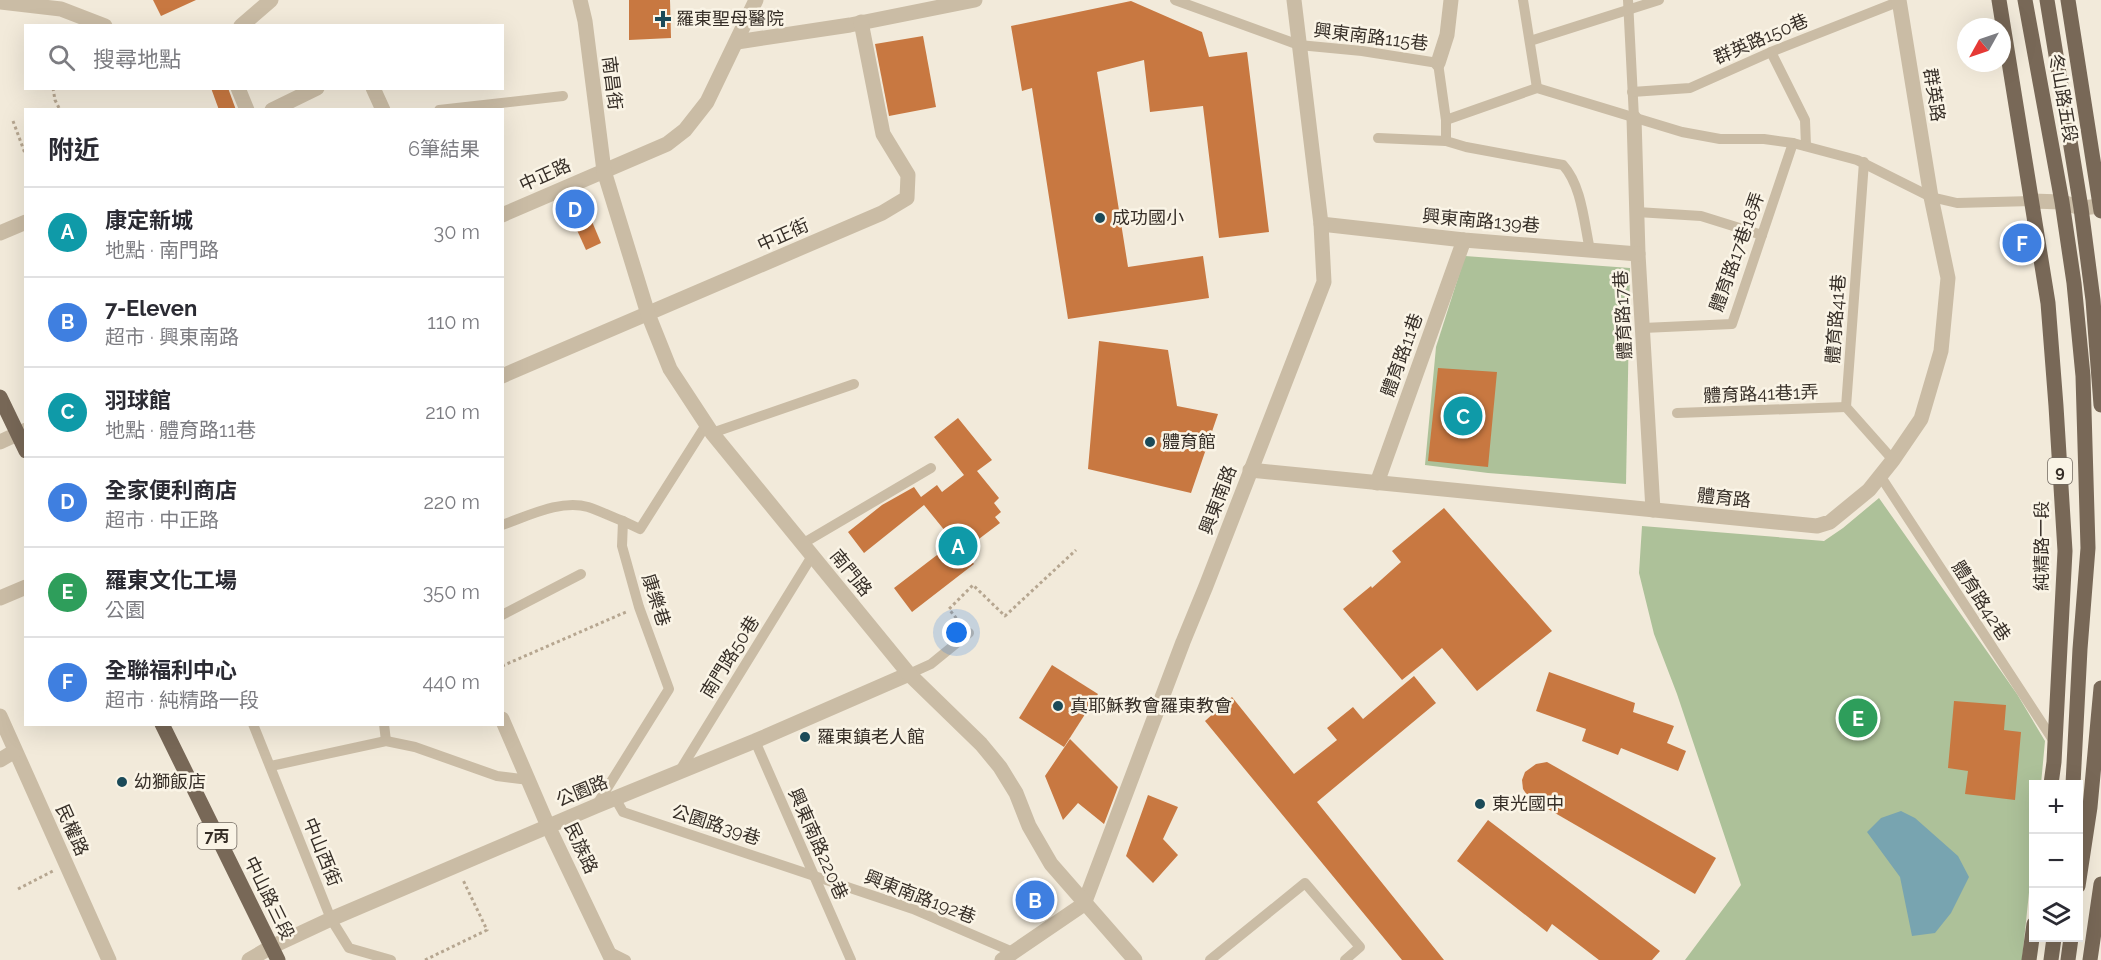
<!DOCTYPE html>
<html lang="zh-TW">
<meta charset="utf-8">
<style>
:root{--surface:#fff;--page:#f7f7f7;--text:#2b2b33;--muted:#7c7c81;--line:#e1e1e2;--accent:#1b4a58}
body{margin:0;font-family:Raleway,"Noto Sans TC",sans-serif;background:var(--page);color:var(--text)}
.controls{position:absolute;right:18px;bottom:18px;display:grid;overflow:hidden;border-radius:0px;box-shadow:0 6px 24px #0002}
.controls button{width:54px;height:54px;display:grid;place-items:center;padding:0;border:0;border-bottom:2px solid var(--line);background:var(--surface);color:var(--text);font:30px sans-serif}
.compass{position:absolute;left:1957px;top:18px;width:54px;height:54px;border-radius:50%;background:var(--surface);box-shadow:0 6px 24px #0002;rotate:230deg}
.you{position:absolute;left:957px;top:633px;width:21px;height:21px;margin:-15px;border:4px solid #fff;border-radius:50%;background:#1a73e8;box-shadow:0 0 0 9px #1a73e833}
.badge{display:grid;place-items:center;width:39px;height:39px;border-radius:50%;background:var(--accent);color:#fff;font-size:20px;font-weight:700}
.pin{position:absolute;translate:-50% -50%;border:3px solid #fff;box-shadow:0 2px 6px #0006}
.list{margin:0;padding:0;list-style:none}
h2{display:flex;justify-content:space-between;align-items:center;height:78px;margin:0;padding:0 24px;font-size:26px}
h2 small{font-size:20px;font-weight:400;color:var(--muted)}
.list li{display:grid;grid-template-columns:39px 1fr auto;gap:18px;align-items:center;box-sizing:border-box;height:90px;padding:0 24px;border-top:2px solid var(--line)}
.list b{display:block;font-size:22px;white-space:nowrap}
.list p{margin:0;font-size:20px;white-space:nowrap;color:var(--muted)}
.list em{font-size:20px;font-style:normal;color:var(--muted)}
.icon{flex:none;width:33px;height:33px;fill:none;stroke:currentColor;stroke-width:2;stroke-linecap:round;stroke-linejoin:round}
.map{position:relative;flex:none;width:2101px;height:960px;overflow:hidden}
.search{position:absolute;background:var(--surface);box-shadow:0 6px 24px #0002;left:24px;top:24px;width:480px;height:66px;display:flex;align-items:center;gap:15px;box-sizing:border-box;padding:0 21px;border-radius:0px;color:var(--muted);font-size:22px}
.panel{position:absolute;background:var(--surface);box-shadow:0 6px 24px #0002;left:24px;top:108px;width:480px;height:618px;border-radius:0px}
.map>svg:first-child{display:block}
.green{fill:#adc199}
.water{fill:#78a4b0}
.building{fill:#c87841}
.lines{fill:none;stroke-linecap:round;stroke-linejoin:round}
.path{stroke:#b6a690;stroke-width:3;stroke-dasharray:3 3;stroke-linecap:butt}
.service{stroke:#cabca5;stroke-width:10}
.minor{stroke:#cabca5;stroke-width:15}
.tertiary{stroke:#cabca5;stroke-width:15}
.primary{stroke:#786857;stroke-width:15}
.poi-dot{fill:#1b4a58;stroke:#faf4e6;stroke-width:2}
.labels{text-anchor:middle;stroke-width:5;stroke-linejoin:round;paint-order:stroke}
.shield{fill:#faf4e6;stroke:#716960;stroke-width:1.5}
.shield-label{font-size:16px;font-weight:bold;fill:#362e27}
.poi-label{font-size:18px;fill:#362e27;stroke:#faf4e6;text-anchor:start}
.street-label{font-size:18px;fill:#362e27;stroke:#faf4e6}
</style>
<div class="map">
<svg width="2101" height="960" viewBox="0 0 2101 960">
<rect width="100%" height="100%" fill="#f2eada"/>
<g class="green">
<path d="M1465 256 1630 268 1626 484 1488 473 1425 465 1436 347Z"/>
<path d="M1879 498 2017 694 2045 741 2041 784H2034L2033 854 2022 960H1685L1741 885 1677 694 1654 634 1639 573 1642 526 1824 541 1843 528Z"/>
</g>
<path class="water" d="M1901 811 1915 818 1958 856 1969 877 1951 913 1935 933 1912 936 1900 877 1867 832 1881 818Z"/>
<g class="building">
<path d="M153 0H196L161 16Z"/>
<path d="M629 0H670L671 38 629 40Z"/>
<path d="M1131 1 1202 32 1209 57 1247 52 1269 232 1219 238 1203 106 1150 112 1144 60 1097 72 1128 267 1203 256 1209 298 1068 319 1032 88 1022 91 1011 26Z"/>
<path d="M923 36 936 107 889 116 875 44Z"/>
<path d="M211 88H228L236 110H219Z"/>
<path d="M588 212 601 243 586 250 572 219Z"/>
<path d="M1099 341 1168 350 1177 406 1218 414 1191 493 1088 469Z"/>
<path d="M1438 368 1497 372 1488 467 1428 461Z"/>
<path d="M958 418 992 460 977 471 999 498 994 503 1001 512 995 517 1000 523 963 551 974 564 912 612 894 588 954 542 924 505 864 553 848 532 882 505 914 487 921 497 937 485 942 492 964 475 934 437Z"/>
<path d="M1444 508 1552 631 1477 691 1442 648 1402 680 1343 609 1371 586 1372 588 1401 562 1392 551Z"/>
<path d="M1052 665 1098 694 1064 747 1019 718Z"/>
<path d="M1549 672 1635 703 1633 712 1674 726 1667 743 1686 751 1678 771 1621 748 1618 755 1582 741 1586 729 1536 711Z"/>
<path d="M1414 676 1436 703 1317 802 1444 960H1402L1205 721 1232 697 1294 774 1337 740 1327 728 1353 707 1363 719Z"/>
<path d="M1954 701 2006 705 2004 730 2021 732 2015 800 1965 794 1968 771 1948 768Z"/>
<path d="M1070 739 1118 787 1104 824 1078 803 1063 820 1045 776Z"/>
<path d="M1547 762 1716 858 1695 894 1529 798 1523 789 1522 780 1525 772 1536 764Z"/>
<path d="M1148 795 1178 807 1163 839 1178 855 1153 883 1126 856Z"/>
<path d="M1488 820 1660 951 1652 960H1599L1552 924 1547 932 1457 861Z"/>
</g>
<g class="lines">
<g class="path">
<path d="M53 88 55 100 60 110"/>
<path d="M13 121 26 156"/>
<path d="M960 623 949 609 973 585 1005 616 1076 550"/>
<path d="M502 666 626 612"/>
<path d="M18 889 53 871"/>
<path d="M425 960 487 930 463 880"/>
</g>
<g class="service">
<path d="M1175 0 1299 45 1362 51 1438 63 1446 120V141L1466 147 1563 165C1582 186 1584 223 1590 250"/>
<path d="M1523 0 1537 88"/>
<path d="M1628 0 1634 118"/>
<path d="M1530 41 1659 0"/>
<path d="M1771 52 1805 120 1806 146"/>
<path d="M1632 92 1690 88 1771 52 1900 1"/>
<path d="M439 110 563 96"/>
<path d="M1446 120 1537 88 1682 132 1720 139H1764L1793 143 1857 160 1931 197 1957 203 2032 201"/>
<path d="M1378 138 1446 141"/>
<path d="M1864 162 1846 407 1893 460"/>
<path d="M1637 212 1701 216 1762 235"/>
<path d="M1643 328 1732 324 1793 143"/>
<path d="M1677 413 1846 407"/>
<path d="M712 433 854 384"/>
<path d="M1881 477 2055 743"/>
<path d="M502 525C528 516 561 499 588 507 600 511 612 517 623 521"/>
<path d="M802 544 931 468"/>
<path d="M502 615 581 574"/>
<path d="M909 674 931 664 969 633"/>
<path d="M253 724 331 919 349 948 391 960"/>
<path d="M384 724 386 741"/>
<path d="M755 741 851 960"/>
<path d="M271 766 386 741 415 747 497 776 529 780"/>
<path d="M679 772 812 556"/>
<path d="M615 798 623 812 913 909 1013 952"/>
<path d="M596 806 669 689 639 607 622 546 623 521 640 529 706 425"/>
<path d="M608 951 626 960"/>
<path d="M1210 960 1305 883 1360 947 1345 960"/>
</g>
<g class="minor">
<path d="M0 2 61 9 105 26"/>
<path d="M241 26 271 0"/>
<path d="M737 42 850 25 975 0"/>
<path d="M1438 63 1447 35 1451 0"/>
<path d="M238 88 247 110"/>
<path d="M373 88 383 110"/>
<path d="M272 110 317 88"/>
<path d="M1634 118 1638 254 1653 510"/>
<path d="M2032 201 2062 202 2081 208 2101 206"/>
<path d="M502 215 667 144 685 130 707 102 756 0"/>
<path d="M1321 224 1464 240 1638 254"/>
<path d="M0 233 26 222"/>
<path d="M502 376 882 213 907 198 908 175 883 134 861 22"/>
<path d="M0 442 26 430"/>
<path d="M1250 470 1817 526 1830 522 1869 490 1893 460 1921 419 1941 351 1948 278 1931 197 1899 0"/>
<path d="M1377 483 1464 240"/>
<path d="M0 598 26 587"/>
<path d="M0 716 109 960"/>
<path d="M502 719 548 826 612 960"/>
<path d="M0 760 15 751"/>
<path d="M249 960 271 947 331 919 596 806 755 741 909 674"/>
<path d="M1002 960 1084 904 1183 642 1206 586 1324 282 1321 224 1294 0"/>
</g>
<path class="tertiary" d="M580 0 585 21 604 171 648 314 670 369 712 433 909 674 981 744 1000 767 1016 793 1029 826 1051 864 1135 960"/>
<g class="primary">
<path d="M1999 0 2048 303 2056 406 2065 551 2054 762 2051 784"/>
<path d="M2025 0 2062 202 2074 283 2083 376 2088 548 2080 649 2073 784"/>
<path d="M2047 0 2081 208 2093 300 2101 405"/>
<path d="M2068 0 2101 211"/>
<path d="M0 397 26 451"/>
<path d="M162 724 278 960"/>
<path d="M2078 886 2090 807 2101 688"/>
<path d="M2029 960 2034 924"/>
<path d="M2051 960 2054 938"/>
<path d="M2068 960 2071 938"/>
<path d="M2090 960 2101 884"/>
</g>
</g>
<g class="poi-dot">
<path d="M660 10h6v6h6v6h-6v6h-6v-6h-6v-6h6z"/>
<circle cx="1100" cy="218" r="6"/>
<circle cx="1150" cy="442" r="6"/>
<circle cx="1058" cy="706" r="6"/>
<circle cx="805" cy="737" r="6"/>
<circle cx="122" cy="782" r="6"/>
<circle cx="1480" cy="804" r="6"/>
</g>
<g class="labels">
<g class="shield">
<rect x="2048" y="458" width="24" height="26" rx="4.5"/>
<rect x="197.5" y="823" width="39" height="26" rx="4.5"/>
</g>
<g class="shield-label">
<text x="2060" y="477">9</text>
<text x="217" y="842">7丙</text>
</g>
<g class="poi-label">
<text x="676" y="25">羅東聖母醫院</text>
<text x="1112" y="224">成功國小</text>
<text x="1162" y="448">體育館</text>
<text x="1070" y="712">真耶穌教會羅東教會</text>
<text x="817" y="743">羅東鎮老人館</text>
<text x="134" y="788">幼獅飯店</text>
<text x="1492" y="810">東光國中</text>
</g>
<g class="street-label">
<text transform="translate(1371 37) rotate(7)" y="6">興東南路115巷</text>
<text transform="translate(1761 39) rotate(-23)" y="6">群英路150巷</text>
<text transform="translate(612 83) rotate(83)" y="6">南昌街</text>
<text transform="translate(1934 95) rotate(81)" y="6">群英路</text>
<text transform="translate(2063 98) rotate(80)" y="6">冬山路五段</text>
<text transform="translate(545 175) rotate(-24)" y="6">中正路</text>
<text transform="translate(1481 221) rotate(5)" y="6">興東南路139巷</text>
<text transform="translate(783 235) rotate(-24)" y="6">中正街</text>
<text transform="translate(1737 252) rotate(-70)" y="6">體育路17巷18弄</text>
<text transform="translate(1623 315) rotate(-93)" y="6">體育路17巷</text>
<text transform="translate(1836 319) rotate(-86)" y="6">體育路41巷</text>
<text transform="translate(1402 355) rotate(-70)" y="6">體育路11巷</text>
<text transform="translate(1761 394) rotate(-2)" y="6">體育路41巷1弄</text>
<text transform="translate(1724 498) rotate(6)" y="6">體育路</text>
<text transform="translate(1218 500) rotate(-69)" y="6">興東南路</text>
<text transform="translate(2042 546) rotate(-90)" y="6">純精路一段</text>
<text transform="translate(851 573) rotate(51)" y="6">南門路</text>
<text transform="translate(656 600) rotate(72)" y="6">康樂巷</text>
<text transform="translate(1981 601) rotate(57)" y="6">體育路42巷</text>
<text transform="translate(730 657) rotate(-58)" y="6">南門路50巷</text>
<text transform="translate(582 791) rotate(-22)" y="6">公園路</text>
<text transform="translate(716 825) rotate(18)" y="6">公園路39巷</text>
<text transform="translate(72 830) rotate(66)" y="6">民權路</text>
<text transform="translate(818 844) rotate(66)" y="6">興東南路220巷</text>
<text transform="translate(581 848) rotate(65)" y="6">民族路</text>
<text transform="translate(322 852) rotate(68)" y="6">中山西街</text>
<text transform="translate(920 897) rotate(21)" y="6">興東南路192巷</text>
<text transform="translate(269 898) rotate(64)" y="6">中山路三段</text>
</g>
</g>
</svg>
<div class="controls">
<button>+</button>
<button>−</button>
<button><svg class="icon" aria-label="layers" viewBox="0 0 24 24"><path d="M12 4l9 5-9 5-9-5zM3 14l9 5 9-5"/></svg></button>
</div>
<svg class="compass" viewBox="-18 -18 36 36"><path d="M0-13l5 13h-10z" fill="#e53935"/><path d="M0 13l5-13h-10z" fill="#7c7c81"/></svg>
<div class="you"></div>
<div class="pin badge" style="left:958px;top:546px;background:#0f9aa8">A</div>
<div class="pin badge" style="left:1035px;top:900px;background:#3f7fe0">B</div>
<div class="pin badge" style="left:1463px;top:416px;background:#0f9aa8">C</div>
<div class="pin badge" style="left:575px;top:209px;background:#3f7fe0">D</div>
<div class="pin badge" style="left:1858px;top:718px;background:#2e9e5b">E</div>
<div class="pin badge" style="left:2022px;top:243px;background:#3f7fe0">F</div>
<div class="search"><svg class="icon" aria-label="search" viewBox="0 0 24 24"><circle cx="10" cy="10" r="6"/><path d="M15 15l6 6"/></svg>搜尋地點</div>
<section class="panel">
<h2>附近<small>6筆結果</small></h2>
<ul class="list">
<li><span class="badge" style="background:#0f9aa8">A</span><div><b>康定新城</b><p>地點 · 南門路</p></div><em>30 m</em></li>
<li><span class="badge" style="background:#3f7fe0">B</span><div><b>7-Eleven</b><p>超市 · 興東南路</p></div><em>110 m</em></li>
<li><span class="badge" style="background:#0f9aa8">C</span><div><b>羽球館</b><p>地點 · 體育路11巷</p></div><em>210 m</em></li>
<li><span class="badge" style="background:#3f7fe0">D</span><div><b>全家便利商店</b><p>超市 · 中正路</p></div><em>220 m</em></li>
<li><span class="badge" style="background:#2e9e5b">E</span><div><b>羅東文化工場</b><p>公園</p></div><em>350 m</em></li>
<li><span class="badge" style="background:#3f7fe0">F</span><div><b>全聯福利中心</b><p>超市 · 純精路一段</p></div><em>440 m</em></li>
</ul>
</section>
</div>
